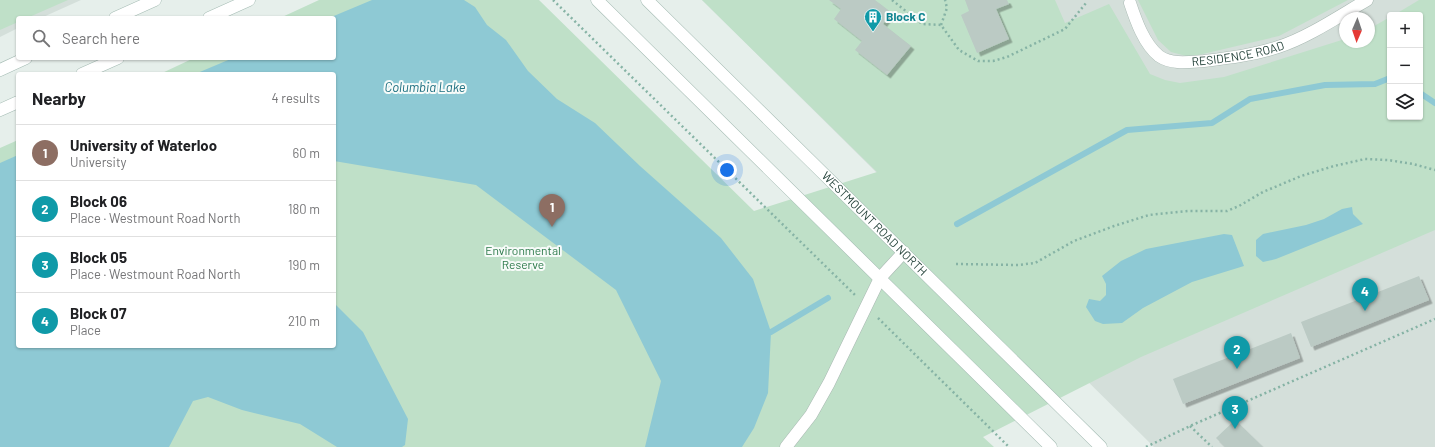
<!DOCTYPE html>
<meta charset="utf-8">
<style>
:root{--surface:#fff;--page:#f2f2f2;--text:#202124;--muted:#757577;--line:#e0e0e0;--accent:#7f4e3f}
body{margin:0;font-family:Barlow,sans-serif;background:var(--page);color:var(--text)}
.controls{position:absolute;right:12px;top:12px;display:grid;overflow:hidden;border-radius:4px;box-shadow:0 1px 3px #0004}
.controls button{width:36px;height:36px;display:grid;place-items:center;padding:0;border:0;border-bottom:1px solid var(--line);background:var(--surface);color:var(--text);font:20px sans-serif}
.compass{position:absolute;left:1339px;top:12px;width:36px;height:36px;border-radius:50%;background:var(--surface);box-shadow:0 1px 3px #0004;rotate:182deg}
.you{position:absolute;left:727px;top:170px;width:14px;height:14px;margin:-10px;border:3px solid #fff;border-radius:50%;background:#1a73e8;box-shadow:0 0 0 6px #1a73e833}
.badge{display:grid;place-items:center;width:26px;height:26px;border-radius:50%;background:var(--accent);color:#fff;font-size:13px;font-weight:700}
.pin{position:absolute;translate:-50% -33px;filter:drop-shadow(0 1px 2px #0008)}
.pin::after{content:'';position:absolute;top:21px;width:14px;height:12px;background:inherit;clip-path:polygon(0 0,100% 0,50% 100%)}
.list{margin:0;padding:0;list-style:none}
h2{display:flex;justify-content:space-between;align-items:center;height:52px;margin:0;padding:0 16px;font-size:17px}
h2 small{font-size:13px;font-weight:400;color:var(--muted)}
.list li{display:grid;grid-template-columns:26px 1fr auto;gap:12px;align-items:center;box-sizing:border-box;height:56px;padding:0 16px;border-top:1px solid var(--line)}
.list b{display:block;font-size:15px;white-space:nowrap}
.list p{margin:0;font-size:13px;white-space:nowrap;color:var(--muted)}
.list em{font-size:13px;font-style:normal;color:var(--muted)}
.icon{flex:none;width:22px;height:22px;fill:none;stroke:currentColor;stroke-width:2;stroke-linecap:round;stroke-linejoin:round}
.map{position:relative;flex:none;width:1435px;height:447px;overflow:hidden}
.search{position:absolute;background:var(--surface);box-shadow:0 1px 3px #0004;left:16px;top:16px;width:320px;height:44px;display:flex;align-items:center;gap:10px;box-sizing:border-box;padding:0 14px;border-radius:4px;color:var(--muted);font-size:15px}
.panel{position:absolute;background:var(--surface);box-shadow:0 1px 3px #0004;left:16px;top:72px;width:320px;height:276px;border-radius:4px}
.map>svg:first-child{display:block}
.built{fill:#d4dfda;fill-rule:evenodd}
.green{fill:#bfe0c8}
.water{fill:#8ec9d4}
.lines{fill:none;stroke-linecap:round;stroke-linejoin:round}
.stream{stroke:#8ec9d4;stroke-width:6}
.building{fill:#bbcac4;filter:url(#shadow)}
.service-casing{stroke:#a8b8b2;stroke-width:13}
.minor-casing{stroke:#a8b8b2;stroke-width:13}
.secondary-casing{stroke:#a4bbb3;stroke-width:13}
.path{stroke:#86b3a5;stroke-width:2.5;stroke-dasharray:2 3;stroke-linecap:butt}
.service{stroke:#fff;stroke-width:12}
.minor{stroke:#fff;stroke-width:12}
.secondary{stroke:#fff;stroke-width:12}
.labels{text-anchor:middle;stroke-width:4;stroke-linejoin:round;paint-order:stroke}
.culture-label{font-size:12px;font-weight:bold;fill:#0d838f;stroke:#f7fbf9;text-anchor:start}
.street-label{font-size:12px;fill:#24423a;stroke:#f7fbf9}
.park-label{font-size:12px;fill:#2d7a4b;stroke:#f7fbf9}
.water-label{font-size:13px;font-style:italic;fill:#1c6f80;stroke:#f7fbf9}
</style>
<div class="map">
<svg width="1435" height="447" viewBox="0 0 1435 447">
<defs>
<filter id="shadow"><feDropShadow dx="3.5" dy="3.5" stdDeviation="0" flood-color="#0004"/></filter>
</defs>
<rect width="100%" height="100%" fill="#e6efeb"/>
<g class="built">
<path d="M0 0H81L41 18H18V28L0 37Z"/>
<path d="M702 0H1435V447H1154ZM1390 15H1420V117H1390ZM1345 18H1369V42H1345Z"/>
</g>
<g class="green">
<path d="M0 0H68L27 18H18V22L0 30Z"/>
<path d="M319 0H539L754 211 877 172 702 0H1055L1065 23 1109 4 1150 74 1165 80 1180 83 1224 77 1345 39V42H1369V29L1390 17V117H1420V15H1394L1419 0H1435V230L1141 357 983 437 994 447H0V148L18 140V346H334V74H160L194 58H334V18H280Z"/>
<path d="M1138 0H1348L1279 36 1190 57 1171 52 1158 40Z"/>
</g>
<g class="water">
<path d="M372 0H464L475 7 487 25 506 40 528 71 557 99 595 123 640 166 721 238 753 279 771 332 768 393 754 428 742 447H645L661 381 616 290 476 185 334 161V74H195L233 58H334V18H329Z"/>
<path d="M18 155V346H334V303L363 332 408 419 405 445 402 447H337L300 424 242 410 208 397 193 401 169 447H0V163Z"/>
<path d="M1352 207 1353 214 1363 224 1276 259 1263 262 1256 256V240L1263 234 1306 225 1324 219 1342 209Z"/>
<path d="M1224 234 1232 235 1244 266 1192 282 1143 308 1122 323 1103 324 1095 321 1086 307 1089 299 1100 301 1106 295V284L1102 276 1121 261 1146 249Z"/>
</g>
<g class="lines">
<g class="stream">
<path d="M1420 93 1435 103"/>
<path d="M957 224 1127 130 1212 123 1250 99 1325 85 1375 84 1390 78"/>
<path d="M771 332 828 298"/>
</g>
</g>
<g class="building">
<path d="M829 0H875L892 13 883 24 911 46 887 75 855 50 862 41 834 19 841 9Z"/>
<path d="M965 0H1007L1009 4 996 9 1009 39 977 53 961 15 969 11Z"/>
<path d="M1419 276 1429 300 1311 347 1301 322Z"/>
<path d="M1291 333 1300 358 1183 404 1173 379Z"/>
<path d="M1235 420 1263 447H1225L1216 438Z"/>
</g>
<g class="lines">
<g class="service-casing">
<path id="service" d="M786 447 811 415 829 383 880 278 904 252"/>
</g>
<g class="minor-casing">
<g id="minor">
<path id="s1" d="M1130 3C1136 21 1144 44 1159 56 1172 65 1189 62 1204 61 1229 58 1254 55 1278 47 1307 38 1341 15 1367 0"/>
</g>
</g>
<g class="secondary-casing">
<g id="secondary">
<path d="M597 0 1051 447"/>
<path id="s2" d="M647 0 1101 447"/>
<path d="M115 18 155 0"/>
<path d="M209 18 249 0"/>
<path d="M0 70 26 58"/>
<path d="M82 74 118 58"/>
<path d="M0 110 18 102"/>
</g>
</g>
<g class="path">
<path d="M553 0 855 295"/>
<path d="M892 0 922 24 941 25 959 50 978 61H993L1007 57 1065 29 1086 3"/>
<path d="M941 25 947 8 945 0"/>
<path d="M956 264 1018 265 1035 263 1074 241 1114 226 1149 215 1188 211H1227L1239 206 1263 192 1301 176 1334 166 1365 159 1388 160 1413 164 1435 170"/>
<path d="M878 318 1009 447"/>
<path d="M1190 426 1212 447"/>
<path d="M1146 447 1190 426 1435 319"/>
</g>
<use href="#service" class="service"/>
<use href="#minor" class="minor"/>
<use href="#secondary" class="secondary"/>
</g>
<defs>
<g id="building-pin" transform="scale(0.9)"><path d="M0 17L-7.5 6A9.5 9.5 0 1 1 7.5 6Z" fill="#0f9aa8" stroke="#f7fbf9"/><path d="M-4-6H4V6H1V3H-1V6H-4ZM-2.5-4.3h1.7v1.8h-1.7ZM.8-4.3h1.7v1.8H.8ZM-2.5-1h1.7V.8h-1.7ZM.8-1h1.7V.8H.8Z" fill="#fff"/></g>
</defs>
<g fill-rule="evenodd">
<use href="#building-pin" x="873" y="17"/>
</g>
<g class="labels">
<g class="culture-label">
<text x="886" y="21">Block C</text>
</g>
<g class="street-label">
<text dy="4" stroke="none"><textPath href="#s1" startOffset="142">RESIDENCE ROAD</textPath></text>
<text dy="4" stroke="none"><textPath href="#s2" startOffset="319">WESTMOUNT ROAD NORTH</textPath></text>
</g>
<g class="park-label">
<text x="523" y="255">Environmental<tspan x="523" dy="14">Reserve</tspan></text>
</g>
<g class="water-label">
<text x="425" y="92">Columbia Lake</text>
</g>
</g>
</svg>
<div class="controls">
<button>+</button>
<button>−</button>
<button><svg class="icon" aria-label="layers" viewBox="0 0 24 24"><path d="M12 4l9 5-9 5-9-5zM3 14l9 5 9-5"/></svg></button>
</div>
<svg class="compass" viewBox="-18 -18 36 36"><path d="M0-13l5 13h-10z" fill="#e53935"/><path d="M0 13l5-13h-10z" fill="#757577"/></svg>
<div class="you"></div>
<div class="pin badge" style="left:552px;top:227px;background:#8d6e63">1</div>
<div class="pin badge" style="left:1237px;top:369px;background:#0f9aa8">2</div>
<div class="pin badge" style="left:1235px;top:429px;background:#0f9aa8">3</div>
<div class="pin badge" style="left:1365px;top:311px;background:#0f9aa8">4</div>
<div class="search"><svg class="icon" aria-label="search" viewBox="0 0 24 24"><circle cx="10" cy="10" r="6"/><path d="M15 15l6 6"/></svg>Search here</div>
<section class="panel">
<h2>Nearby<small>4 results</small></h2>
<ul class="list">
<li><span class="badge" style="background:#8d6e63">1</span><div><b>University of Waterloo</b><p>University</p></div><em>60 m</em></li>
<li><span class="badge" style="background:#0f9aa8">2</span><div><b>Block 06</b><p>Place · Westmount Road North</p></div><em>180 m</em></li>
<li><span class="badge" style="background:#0f9aa8">3</span><div><b>Block 05</b><p>Place · Westmount Road North</p></div><em>190 m</em></li>
<li><span class="badge" style="background:#0f9aa8">4</span><div><b>Block 07</b><p>Place</p></div><em>210 m</em></li>
</ul>
</section>
</div>
